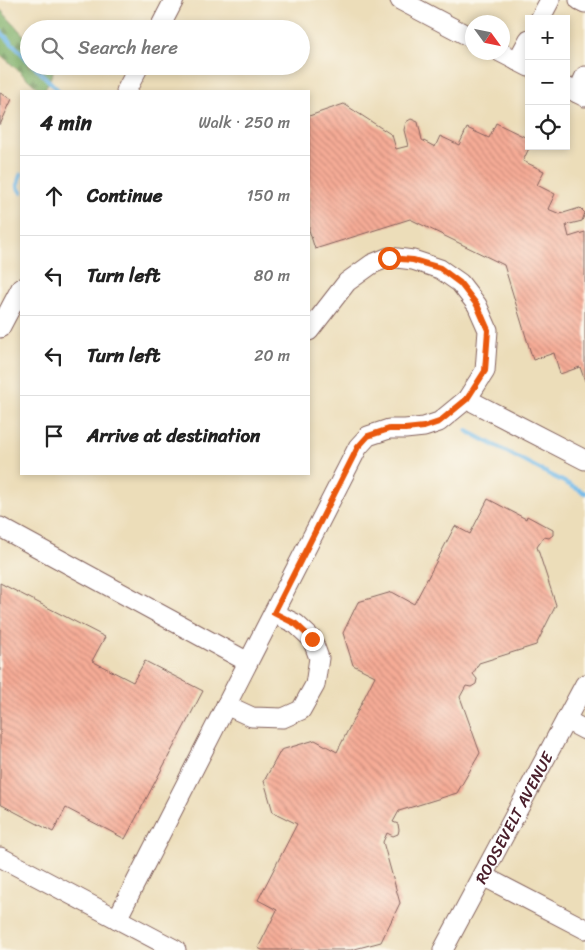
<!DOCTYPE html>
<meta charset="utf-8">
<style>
:root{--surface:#fff;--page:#f6f6f6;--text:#222;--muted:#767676;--line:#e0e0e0}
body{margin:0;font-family:Sriracha,sans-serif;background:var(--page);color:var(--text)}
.controls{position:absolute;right:15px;top:15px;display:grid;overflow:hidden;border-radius:0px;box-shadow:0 2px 8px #0003}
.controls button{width:45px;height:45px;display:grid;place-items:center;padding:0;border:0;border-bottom:1px solid var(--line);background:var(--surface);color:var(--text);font:25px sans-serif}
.compass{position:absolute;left:465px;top:15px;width:45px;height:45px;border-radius:50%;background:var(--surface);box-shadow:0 2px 8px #0003;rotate:123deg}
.stop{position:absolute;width:15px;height:15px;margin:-11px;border:4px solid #ea580c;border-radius:50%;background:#fff}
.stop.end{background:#ea580c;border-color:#fff;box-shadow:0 1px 5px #0008}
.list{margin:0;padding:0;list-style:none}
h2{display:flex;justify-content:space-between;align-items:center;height:65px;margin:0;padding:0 20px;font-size:21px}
h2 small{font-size:16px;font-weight:400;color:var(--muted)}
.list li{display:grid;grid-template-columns:32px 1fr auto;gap:15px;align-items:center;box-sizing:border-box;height:80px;padding:0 20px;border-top:1px solid var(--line)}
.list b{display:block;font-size:19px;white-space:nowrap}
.list em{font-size:16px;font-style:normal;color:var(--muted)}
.icon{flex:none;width:28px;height:28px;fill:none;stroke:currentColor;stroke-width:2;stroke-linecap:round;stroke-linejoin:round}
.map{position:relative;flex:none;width:585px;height:950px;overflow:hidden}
.search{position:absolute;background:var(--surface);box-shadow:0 2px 8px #0003;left:20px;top:20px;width:290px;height:55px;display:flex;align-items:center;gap:12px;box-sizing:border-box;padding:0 18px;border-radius:28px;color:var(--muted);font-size:19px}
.panel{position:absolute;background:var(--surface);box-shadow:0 2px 8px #0003;left:20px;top:90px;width:290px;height:385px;border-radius:0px}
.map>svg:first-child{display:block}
.forest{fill:url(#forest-firs);stroke:#64684a}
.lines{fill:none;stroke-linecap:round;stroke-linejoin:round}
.stream{stroke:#71b9e9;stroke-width:4.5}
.building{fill:url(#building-back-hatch)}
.minor-casing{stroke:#83625d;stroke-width:21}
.minor{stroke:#fff;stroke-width:19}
.route{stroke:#ea580c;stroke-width:6}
.labels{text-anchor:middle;stroke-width:4;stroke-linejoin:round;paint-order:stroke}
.street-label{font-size:16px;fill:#4a1f2b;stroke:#fbf7ec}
</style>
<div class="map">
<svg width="585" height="950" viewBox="0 0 585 950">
<defs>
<pattern id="forest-firs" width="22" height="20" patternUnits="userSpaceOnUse" patternTransform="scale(1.25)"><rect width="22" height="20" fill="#7fb069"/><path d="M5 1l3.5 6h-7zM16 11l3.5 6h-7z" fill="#6a8f57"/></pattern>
<pattern id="building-back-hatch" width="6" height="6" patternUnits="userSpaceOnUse" patternTransform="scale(1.25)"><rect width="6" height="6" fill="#f6ac96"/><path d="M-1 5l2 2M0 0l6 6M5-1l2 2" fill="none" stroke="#c98b7b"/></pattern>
</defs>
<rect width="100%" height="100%" fill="#fbf7ec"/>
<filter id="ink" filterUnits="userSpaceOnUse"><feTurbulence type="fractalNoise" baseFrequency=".02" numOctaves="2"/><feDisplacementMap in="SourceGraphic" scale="10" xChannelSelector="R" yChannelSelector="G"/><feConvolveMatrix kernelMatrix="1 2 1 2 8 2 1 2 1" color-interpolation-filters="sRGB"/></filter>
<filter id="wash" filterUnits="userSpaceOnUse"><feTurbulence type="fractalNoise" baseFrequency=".0096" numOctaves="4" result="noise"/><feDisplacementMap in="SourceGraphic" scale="20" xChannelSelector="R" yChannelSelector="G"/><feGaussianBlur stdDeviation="1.12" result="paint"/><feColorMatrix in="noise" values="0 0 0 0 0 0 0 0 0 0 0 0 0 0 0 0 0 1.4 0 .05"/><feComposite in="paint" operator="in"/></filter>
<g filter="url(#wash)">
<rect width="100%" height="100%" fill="#ecddb9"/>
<path class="forest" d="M0 9 29 41V66H56L44 91H41L0 54Z"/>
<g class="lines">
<g class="stream">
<path d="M0 31 29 61"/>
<path d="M34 66 59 91"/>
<path d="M21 174C18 180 16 187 21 192"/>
<path d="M467 431 585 493"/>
</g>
</g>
<g id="blocks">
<g class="building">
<path d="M0 93 12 99 0 125Z"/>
<path d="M344 104 392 135 396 149 408 146 404 130 406 122 411 119 418 122 422 140 435 147 440 136 459 145 467 128 489 138 496 123 529 139V146H530L523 161 544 171 537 185 555 194 548 209 560 214 580 208 585 213 582 221 566 225 569 237 585 232V381L580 367 560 374 554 353 533 360 504 265 410 219 315 249 309 230V116Z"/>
<path d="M488 499 526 519 527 516 553 530V535L549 538 544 537 537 547 556 605 536 645 479 663 473 674 477 679 476 684 471 687 466 686 460 697 480 753 457 793 399 811 393 822 398 824 399 830 398 834 393 836 387 833 383 842 400 903 381 942 351 950H262L258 948 277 910 258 900 297 824 273 812 264 781 281 750 315 740 337 752 375 676 353 665 343 633 358 602 392 592 414 604 455 526 470 534Z"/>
<path d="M0 583 105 637 92 661 133 682 145 661 203 691 125 839 66 808 53 832 0 804Z"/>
</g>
</g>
</g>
<g filter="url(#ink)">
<use href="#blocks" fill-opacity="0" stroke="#83625d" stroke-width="1"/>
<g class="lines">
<g class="minor-casing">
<g id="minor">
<path d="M400 0 472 38"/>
<path d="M579 0 585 3"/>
<path d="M540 19 550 0"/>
<path d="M159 29 174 0"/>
<path d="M500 52 529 67"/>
<path d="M517 61 529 39"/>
<path d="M566 87 585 97"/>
<path d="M126 91 139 66"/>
<path d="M577 93 585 76"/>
<path d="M0 328 21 288"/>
<path d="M467 399 585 460"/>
<path d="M0 527 248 662"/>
<path d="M226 705 252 717 283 718 301 710 315 685 319 658 312 639 296 624 274 613"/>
<path d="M566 720 585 730"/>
<path d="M0 857 176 950"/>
<path d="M483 876 585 929"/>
<path d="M117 919 358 447 368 436 389 429H405L424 427 439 422 467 399 485 371 488 330 477 305 460 283 440 269 413 260 389 257 372 264 347 282 309 331"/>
<path id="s1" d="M443 950 585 684"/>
</g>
</g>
<use href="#minor" class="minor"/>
</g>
</g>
<g class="lines" filter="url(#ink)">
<path class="route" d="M312 639 296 624 274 613 358 447 368 436 389 429H405L424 427 439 422 467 399 485 371 488 330 477 305 460 283 440 268 413 260 389 258"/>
</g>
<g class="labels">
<g class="street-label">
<text dy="6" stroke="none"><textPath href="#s1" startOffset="150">ROOSEVELT AVENUE</textPath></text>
</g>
</g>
</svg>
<div class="controls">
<button>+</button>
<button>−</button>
<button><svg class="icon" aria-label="locate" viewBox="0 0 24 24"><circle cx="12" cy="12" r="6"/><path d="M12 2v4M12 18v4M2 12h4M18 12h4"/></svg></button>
</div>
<svg class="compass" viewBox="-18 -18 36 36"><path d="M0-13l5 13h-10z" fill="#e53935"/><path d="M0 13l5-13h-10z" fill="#767676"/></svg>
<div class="stop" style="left:389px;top:258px"></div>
<div class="stop end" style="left:312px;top:639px"></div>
<div class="search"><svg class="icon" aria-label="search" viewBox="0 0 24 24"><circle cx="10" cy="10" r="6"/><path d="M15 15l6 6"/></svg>Search here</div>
<section class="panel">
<h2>4 min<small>Walk · 250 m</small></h2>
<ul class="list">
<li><svg class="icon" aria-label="ahead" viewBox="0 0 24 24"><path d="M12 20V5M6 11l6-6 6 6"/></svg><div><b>Continue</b></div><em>150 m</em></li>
<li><svg class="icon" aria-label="left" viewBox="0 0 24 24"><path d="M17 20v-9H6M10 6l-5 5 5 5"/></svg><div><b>Turn left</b></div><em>80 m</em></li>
<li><svg class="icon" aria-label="left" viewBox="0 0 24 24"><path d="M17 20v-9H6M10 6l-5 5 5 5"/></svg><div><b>Turn left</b></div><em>20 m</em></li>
<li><svg class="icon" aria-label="arrive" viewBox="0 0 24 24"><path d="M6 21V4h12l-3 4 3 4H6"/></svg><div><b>Arrive at destination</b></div></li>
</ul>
</section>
</div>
